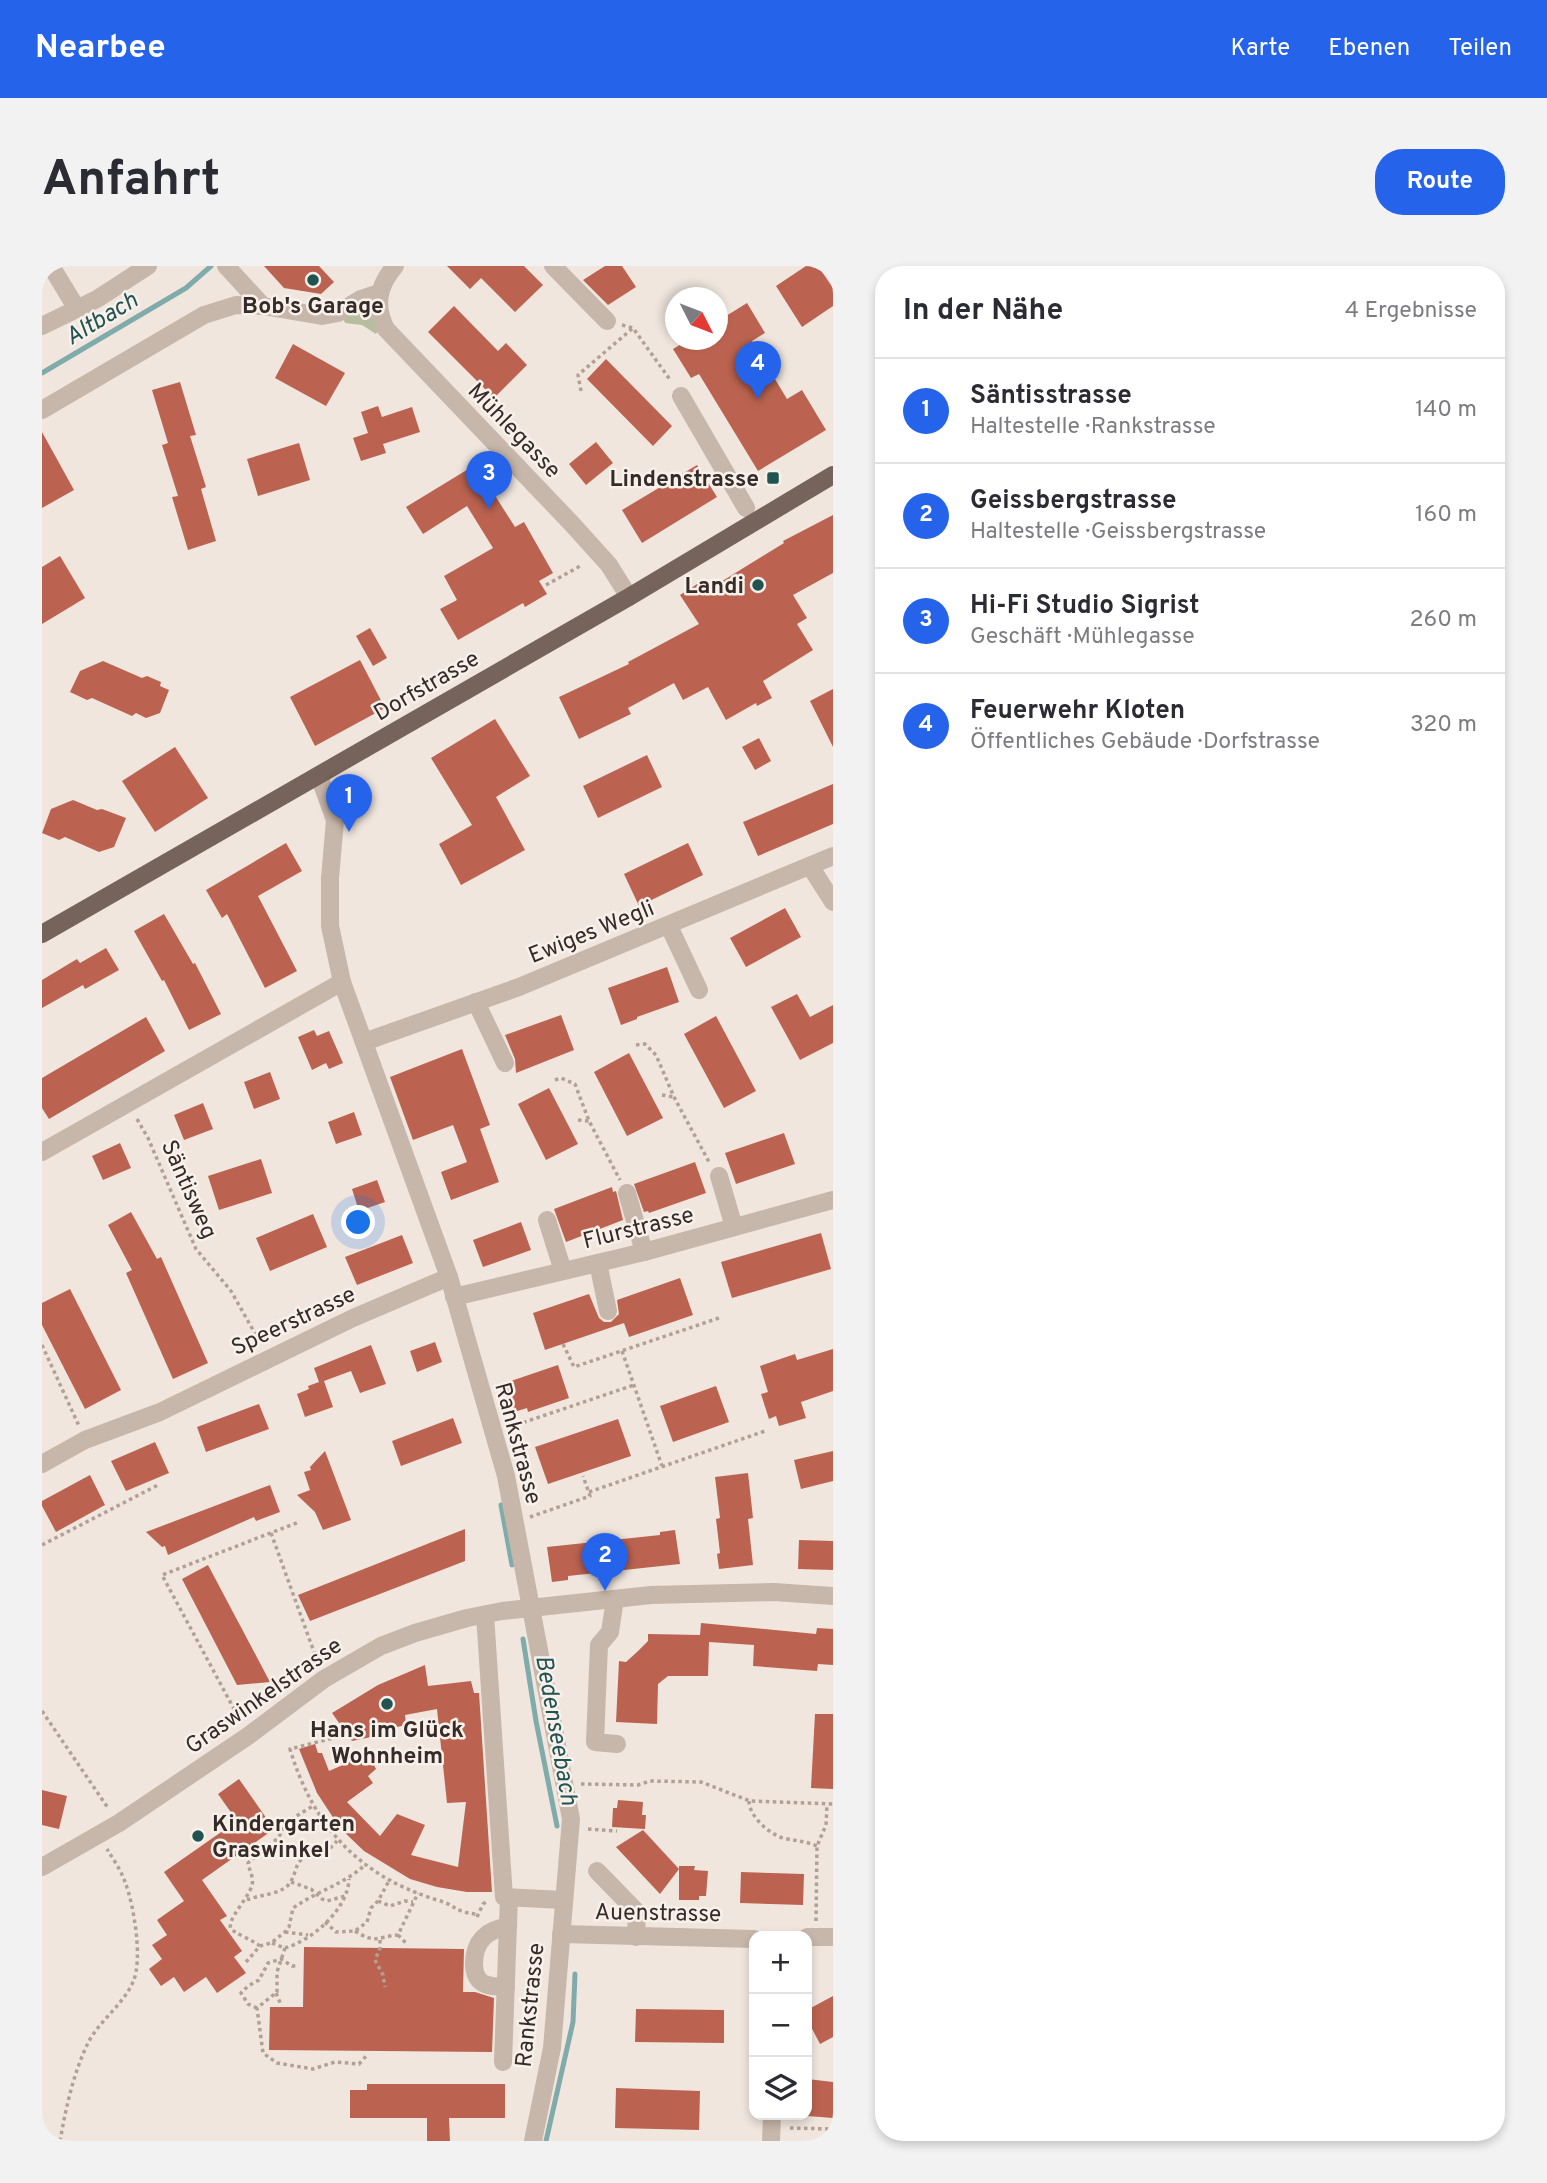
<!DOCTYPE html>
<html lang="de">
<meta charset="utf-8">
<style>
:root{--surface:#fff;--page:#f2f2f3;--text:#2b2b33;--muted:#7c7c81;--line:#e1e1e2;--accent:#2563eb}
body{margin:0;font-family:Overpass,sans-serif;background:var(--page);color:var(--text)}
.controls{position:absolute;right:21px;bottom:21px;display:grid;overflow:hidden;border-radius:14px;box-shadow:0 4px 10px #0003}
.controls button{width:63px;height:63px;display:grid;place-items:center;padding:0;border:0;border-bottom:2px solid var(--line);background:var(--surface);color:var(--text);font:35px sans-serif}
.compass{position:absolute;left:623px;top:21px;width:63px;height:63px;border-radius:50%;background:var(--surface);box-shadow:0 4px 10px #0003;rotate:132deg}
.you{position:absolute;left:317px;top:957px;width:24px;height:24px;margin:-18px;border:5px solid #fff;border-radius:50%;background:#1a73e8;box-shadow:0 0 0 10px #1a73e833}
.badge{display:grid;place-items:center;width:46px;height:46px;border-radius:50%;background:var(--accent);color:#fff;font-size:23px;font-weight:700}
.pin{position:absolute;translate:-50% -58px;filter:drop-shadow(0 2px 4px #0008)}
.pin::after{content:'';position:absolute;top:37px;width:24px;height:21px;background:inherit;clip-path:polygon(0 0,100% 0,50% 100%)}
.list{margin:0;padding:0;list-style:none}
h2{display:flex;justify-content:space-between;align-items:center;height:91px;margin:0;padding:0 28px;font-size:30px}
h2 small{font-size:23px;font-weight:400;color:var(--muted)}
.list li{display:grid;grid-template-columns:46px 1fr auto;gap:21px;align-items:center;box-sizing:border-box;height:105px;padding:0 28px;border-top:2px solid var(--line)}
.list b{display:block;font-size:26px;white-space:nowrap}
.list p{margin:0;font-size:23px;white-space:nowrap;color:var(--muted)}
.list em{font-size:23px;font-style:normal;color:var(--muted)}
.icon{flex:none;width:38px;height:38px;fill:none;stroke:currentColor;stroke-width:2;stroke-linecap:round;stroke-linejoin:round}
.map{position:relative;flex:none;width:791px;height:1875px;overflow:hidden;border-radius:28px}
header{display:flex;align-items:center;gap:42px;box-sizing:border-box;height:98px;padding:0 35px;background:var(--accent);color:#fff}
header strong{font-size:33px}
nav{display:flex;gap:38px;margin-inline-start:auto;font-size:24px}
.intro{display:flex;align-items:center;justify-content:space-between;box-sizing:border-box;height:168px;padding:0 42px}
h1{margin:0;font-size:49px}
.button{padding:18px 32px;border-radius:28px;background:var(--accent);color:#fff;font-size:24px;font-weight:700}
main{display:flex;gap:42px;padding:0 42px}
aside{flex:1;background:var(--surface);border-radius:28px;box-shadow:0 4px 10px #0003}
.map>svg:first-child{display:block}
.green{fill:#b6be9f}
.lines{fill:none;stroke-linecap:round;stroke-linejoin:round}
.stream{stroke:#7fabaa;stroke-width:5}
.building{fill:#bb6350}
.path{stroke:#b3a095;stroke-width:3.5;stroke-dasharray:3.5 3.5;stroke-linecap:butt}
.minor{stroke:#c7b6aa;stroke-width:18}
.major{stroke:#76635c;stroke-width:18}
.poi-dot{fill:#225353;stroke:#f8f0ea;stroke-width:2.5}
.labels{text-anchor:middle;stroke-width:5;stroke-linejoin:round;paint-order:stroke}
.poi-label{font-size:23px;font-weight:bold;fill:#352c29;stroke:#f8f0ea}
.street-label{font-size:23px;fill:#352c29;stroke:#f8f0ea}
.water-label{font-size:24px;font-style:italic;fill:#225353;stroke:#f8f0ea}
</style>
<header>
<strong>Nearbee</strong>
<nav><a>Karte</a><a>Ebenen</a><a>Teilen</a></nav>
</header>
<div class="intro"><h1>Anfahrt</h1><a class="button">Route</a></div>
<main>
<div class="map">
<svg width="791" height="1875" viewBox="0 0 791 1875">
<rect width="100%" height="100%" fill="#f0e6de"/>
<path class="green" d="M322 42 331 45 337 64 334 68 320 59 303 57 301 52Z"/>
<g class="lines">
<g class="stream">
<path d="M0 107 144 22 169 0"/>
<path d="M459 1239 470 1299"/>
<path d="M481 1373 494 1455 515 1560"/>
<path d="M504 1875 531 1756 533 1708"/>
</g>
</g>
<g class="building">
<path d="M222 0H277L292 16 279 28 242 22Z"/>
<path d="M405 0H482L501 19 473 46 439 12 428 23Z"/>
<path d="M563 0H580L594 21 566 39 541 14Z"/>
<path d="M764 0H776L791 22V40L760 61 734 20Z"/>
<path d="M705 37 723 67 710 75 745 133 760 124 784 164 716 205 657 108 649 112 631 83 646 74H676V55Z"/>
<path d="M412 40 456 85 464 77 485 99 452 132 386 66Z"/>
<path d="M251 78 303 107 284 140 233 112Z"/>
<path d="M564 93 630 160 611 180 545 113Z"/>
<path d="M138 116 154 169 148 170 164 221 159 223 174 275 146 284 130 231 136 230 120 179 126 177 110 124Z"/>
<path d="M336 140 340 151 370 141 378 166 341 178 344 187 319 195 311 172 326 167 319 146Z"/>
<path d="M0 166 32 224 0 242Z"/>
<path d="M554 176 571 197 544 219 527 198Z"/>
<path d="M257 177 268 214 216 230 205 193Z"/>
<path d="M655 199 675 231 600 277 580 244Z"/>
<path d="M428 202 444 228 450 225 473 261 482 256 511 307 497 315 505 328 483 341 481 337 416 374 398 343 415 334 402 310 451 282 425 240 381 268 364 241Z"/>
<path d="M791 249V307L751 329 765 352 755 358 771 384 721 415 730 432 715 440 714 437 684 454 666 421 641 434 632 417 586 442 589 448 537 473 517 431 587 398 586 396 657 358 638 329 663 313 669 322 742 277 741 275Z"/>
<path d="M18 290 43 332 0 358V301Z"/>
<path d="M328 362 345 392 331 400 314 370Z"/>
<path d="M318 394 343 442 273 480 248 431Z"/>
<path d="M61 395 100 412 105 410 119 416 118 420 127 424 118 447 104 452 94 447 90 450 50 432 45 434 28 426 38 405Z"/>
<path d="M791 423V481L768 435Z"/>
<path d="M453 453 488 510 454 531 483 584 419 619 397 578 430 559 389 492Z"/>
<path d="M717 472 729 495 713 504 700 481Z"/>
<path d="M133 481 166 532 113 566 80 515Z"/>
<path d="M605 489 620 521 556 552 541 520Z"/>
<path d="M791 518V558L716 590 701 556Z"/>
<path d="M31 534 55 544 60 543 84 552 72 581 57 586 23 571 17 574 0 567 9 543Z"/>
<path d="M244 577 260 605 216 630 255 705 223 722 185 648 180 652 164 624Z"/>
<path d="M646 577 661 609 597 640 582 608Z"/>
<path d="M743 642 759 671 704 701 688 672Z"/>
<path d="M122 648 151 698 153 697 179 748 147 764 122 714 120 715 92 665Z"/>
<path d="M64 682 77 704 43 723 41 719 0 742V714L35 693 38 697Z"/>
<path d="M625 701 637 736 595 751V753L579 759 566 722Z"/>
<path d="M755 728 768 751 791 739V777L758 794 729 741Z"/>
<path d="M519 749 532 784 474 807 473 793 463 769Z"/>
<path d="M674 750 714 825 682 842 642 768Z"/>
<path d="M104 751 123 785 7 853 0 842V812Z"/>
<path d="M272 764 275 770 287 765 301 797 287 803 284 797 270 804 256 771Z"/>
<path d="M420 783 448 859 438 863 457 916 409 934 399 906 425 896 411 859 371 874 348 811Z"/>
<path d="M587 787 621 852 585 870 552 806Z"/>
<path d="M228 806 238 833 212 843 202 816Z"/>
<path d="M507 822 536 878 504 894 476 838Z"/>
<path d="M161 837 171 863 142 874 132 849Z"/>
<path d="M312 846 320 869 294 878 286 856Z"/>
<path d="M742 867 753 898 694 918 683 887Z"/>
<path d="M78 877 89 902 61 914 50 890Z"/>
<path d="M219 893 230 927 177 944 166 910Z"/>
<path d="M653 896 664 927 607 947 606 945 602 946 592 918Z"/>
<path d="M335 914 343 936 317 945 310 923Z"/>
<path d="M570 921 571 926 574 925 581 954 524 976 512 943Z"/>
<path d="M89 946 115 993 119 991 166 1097 131 1113 84 1007 90 1004 66 959Z"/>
<path d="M271 948 285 981 228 1005 214 972Z"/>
<path d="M479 956 489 984 441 1001 431 974Z"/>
<path d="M779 967 789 1003 690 1032 679 996Z"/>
<path d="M360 969 371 997 315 1019 303 991Z"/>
<path d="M638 1012 651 1049 587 1071 582 1057 503 1084 491 1047 547 1028 557 1052 562 1056H569L577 1048 575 1034Z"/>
<path d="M28 1023 79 1124 43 1143 0 1059V1037Z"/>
<path d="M393 1076 400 1096 375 1106 368 1085Z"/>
<path d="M329 1079 344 1118 318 1127 309 1105 282 1115 291 1141 263 1151 255 1128 267 1123 266 1120 277 1116 272 1102Z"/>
<path d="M791 1083V1125L759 1136 764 1152 737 1160 734 1150 727 1153 719 1128 726 1126 718 1100 753 1088 755 1094Z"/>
<path d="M516 1099 527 1132 486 1146 485 1142 469 1147 460 1118Z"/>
<path d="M674 1120 687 1156 631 1176 618 1140Z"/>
<path d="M217 1138 227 1163 164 1186 155 1161Z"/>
<path d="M411 1152 420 1177 359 1200 350 1175Z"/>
<path d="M576 1153 589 1190 506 1218 493 1181Z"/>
<path d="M113 1176 127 1207 84 1225 69 1195Z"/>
<path d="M283 1185 309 1254 281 1264 273 1246 255 1229 268 1224 262 1206 269 1204 268 1201Z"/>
<path d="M791 1185V1215L759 1223 752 1194Z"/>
<path d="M706 1207 711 1252 706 1253 711 1299 677 1303 675 1288 678 1287 674 1253 678 1252 673 1211Z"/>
<path d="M48 1209 63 1239 14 1266 0 1240V1235Z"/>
<path d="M228 1219 238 1246 214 1255 212 1251 126 1289 123 1280 120 1281 104 1266Z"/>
<path d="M423 1263V1295L268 1355 256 1329Z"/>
<path d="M633 1264 638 1298 526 1310V1314L510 1316 505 1281 618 1269V1266Z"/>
<path d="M757 1274 791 1275V1304L756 1303Z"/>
<path d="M166 1299 228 1416 195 1419 140 1313Z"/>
<path d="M659 1357 774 1368 775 1362 791 1363V1399L776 1398 775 1405 711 1400 712 1379 667 1376 666 1410H626L616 1418 615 1458 574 1456 577 1395 584 1396 595 1386 606 1375V1368L658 1369Z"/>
<path d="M383 1399 386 1420 429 1415 432 1427H437L450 1626H425L395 1621 368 1613 322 1585 298 1562 275 1527 257 1483 273 1478 276 1487H280L287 1505 326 1488 334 1503 326 1510 331 1517 305 1536 338 1570 355 1548 383 1559 369 1589 416 1601 424 1536 405 1537 395 1443 363 1449 364 1459 333 1466 334 1470 310 1475 290 1447 336 1419Z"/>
<path d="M773 1448H791V1523L769 1522Z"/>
<path d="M197 1513 232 1563 160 1614 185 1650 178 1654 200 1685 192 1691 204 1707 175 1727 164 1711 142 1726 132 1711 119 1720 107 1703 120 1693 110 1679 125 1669 115 1654 142 1635 122 1606 195 1555 176 1528Z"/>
<path d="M0 1524 25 1530 17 1563 0 1559Z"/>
<path d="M576 1534 601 1536 600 1549H604L603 1563 570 1561 571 1542H575Z"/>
<path d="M601 1564 637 1603 618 1628 574 1581Z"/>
<path d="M637 1600H653L652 1604 666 1605 664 1630H657V1634H637Z"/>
<path d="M699 1606 762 1608 761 1639 698 1637Z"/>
<path d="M262 1681 422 1683 421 1726H433L452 1732 450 1786 227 1784 228 1741H261Z"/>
<path d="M791 1730V1771L778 1778 765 1753V1744Z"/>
<path d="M594 1743 682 1744V1777L593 1776Z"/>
<path d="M765 1813 791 1816V1852L765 1850Z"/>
<path d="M325 1818H463V1852H407L408 1875H385V1852H308V1824H325Z"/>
<path d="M574 1822 658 1825 657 1864 573 1862Z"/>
</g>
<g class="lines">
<g class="path">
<path d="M580 59 591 62 629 115"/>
<path d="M539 125 536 109 591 62"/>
<path d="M504 319 540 299"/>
<path d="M594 779 603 778 614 789 632 831 667 896"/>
<path d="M513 814 519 812 533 818 547 855 578 914"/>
<path d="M620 829 632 831"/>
<path d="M95 853 106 872 154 983 189 1025 219 1078"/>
<path d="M536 854 547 855"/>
<path d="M521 1078 532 1101 677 1052"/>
<path d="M0 1079 37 1160"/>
<path d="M580 1085 620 1200"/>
<path d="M468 1161 592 1119"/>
<path d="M547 1226 723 1165"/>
<path d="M488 1251 548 1230 541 1210"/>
<path d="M229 1267 276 1397"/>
<path d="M0 1279 116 1219"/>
<path d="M0 1445 66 1542"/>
<path d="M199 1456 120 1309 257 1256"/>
<path d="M303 1469 248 1483C271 1560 317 1610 395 1634 412 1638 414 1647 435 1648"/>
<path d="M539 1518 596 1519 608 1515 659 1516 708 1535 791 1538"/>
<path d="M707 1535C707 1550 727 1568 741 1572 753 1575 764 1575 775 1580"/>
<path d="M546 1563 575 1565"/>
<path d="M249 1616 269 1623 280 1633 285 1635 303 1630"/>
<path d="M205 1634C218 1628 242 1629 249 1615 254 1607 253 1598 262 1591 269 1585 275 1589 282 1586 287 1584 291 1579 295 1575"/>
<path d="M336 1635 348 1640 363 1635 371 1636"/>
<path d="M435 1651 441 1638 446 1635"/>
<path d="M774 1655 775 1580 784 1559 785 1538"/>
<path d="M283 1656 294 1666 313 1665 325 1656 329 1642 336 1635 348 1613"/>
<path d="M313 1665C333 1678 335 1671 356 1669L376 1627"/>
<path d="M243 1666 266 1669"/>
<path d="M356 1669 366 1679"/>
<path d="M338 1674V1682L333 1694 341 1709 343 1721"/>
<path d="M230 1677 243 1682C271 1674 306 1643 307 1613"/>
<path d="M218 1680C212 1675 191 1666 189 1663 184 1654 207 1632 210 1619 212 1611 207 1604 206 1597L236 1572 246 1555 271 1540"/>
<path d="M243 1682 235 1706V1726L215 1742 221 1787 235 1797 271 1803 293 1796 317 1798 326 1788"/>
<path d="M204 1696 218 1680 229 1677 243 1666 247 1661 251 1642C275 1625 303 1618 324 1598"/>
<path d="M234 1727 239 1739"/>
<path d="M215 1742 206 1738 199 1727 206 1720 217 1714 226 1697 239 1693 250 1700H256"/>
<path d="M748 1862 791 1863"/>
<path d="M18 1875C24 1842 31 1808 46 1777 57 1755 81 1739 91 1716 101 1694 92 1639 83 1616 79 1604 71 1593 65 1583"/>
</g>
<g class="minor">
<path d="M9 0 35 43"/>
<path d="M184 0 221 40"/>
<path d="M353 0C336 20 332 39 344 63L530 258 567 299 587 331"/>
<path d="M511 0 565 55"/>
<path d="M0 60 55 33 106 0"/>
<path d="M639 130 704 242"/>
<path d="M0 144 162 49 194 39 221 40 280 50 296 47 319 33 337 27"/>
<path d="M277 510 293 554 288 612V660L300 716 407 1011 464 1210 529 1553 510 1782 491 1875"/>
<path d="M768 600 791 636"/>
<path d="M627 660 657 724"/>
<path d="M434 736 463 797"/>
<path d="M322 776 477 721 791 590"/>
<path d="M0 886 300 716"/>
<path d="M677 910 692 961"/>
<path d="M585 927 602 986"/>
<path d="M505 954 521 1005"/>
<path d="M556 997 566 1045"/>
<path d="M412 1031 602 986 791 934"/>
<path d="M0 1198 43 1174 118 1146 311 1052 407 1011"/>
<path d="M573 1333 568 1366 557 1379 553 1476 575 1478"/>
<path d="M443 1349 462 1631 522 1634"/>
<path d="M0 1601 77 1557 206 1470 282 1413 339 1380 373 1367 425 1352 460 1345 609 1329 732 1326 791 1330"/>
<path d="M555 1605 595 1646 594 1671"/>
<path d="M519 1668 712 1673"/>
<path d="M765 1671H791"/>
<path d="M464 1721C455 1720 443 1721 437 1714 433 1709 432 1703 432 1698 432 1676 444 1663 466 1661"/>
<path d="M461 1796 467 1631"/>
<path d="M729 1875 730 1849"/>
</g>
<path class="major" d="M0 668 587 331 791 209"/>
</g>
<g class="poi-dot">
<circle cx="271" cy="14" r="7"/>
<rect x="724" y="205" width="14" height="14" rx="3.5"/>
<circle cx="716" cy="319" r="7"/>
<circle cx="345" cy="1438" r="7"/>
<circle cx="156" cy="1570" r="7"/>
</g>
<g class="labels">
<g class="poi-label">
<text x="271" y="47">Bob's Garage</text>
<text x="717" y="220" text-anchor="end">Lindenstrasse</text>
<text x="702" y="327" text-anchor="end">Landi</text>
<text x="345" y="1471">Hans im Glück<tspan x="345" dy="26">Wohnheim</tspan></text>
<text x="170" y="1565" text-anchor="start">Kindergarten<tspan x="170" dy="26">Graswinkel</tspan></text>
</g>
<g class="street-label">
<text transform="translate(473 164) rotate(46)" y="8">Mühlegasse</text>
<text transform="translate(384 419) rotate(-30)" y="8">Dorfstrasse</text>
<text transform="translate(549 665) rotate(-22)" y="8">Ewiges Wegli</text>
<text transform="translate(148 923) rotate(66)" y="8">Säntisweg</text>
<text transform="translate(596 961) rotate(-14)" y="8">Flurstrasse</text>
<text transform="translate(251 1054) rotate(-25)" y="8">Speerstrasse</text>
<text transform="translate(477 1177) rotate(75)" y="8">Rankstrasse</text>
<text transform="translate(221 1429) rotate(-35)" y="8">Graswinkelstrasse</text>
<text transform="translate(616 1646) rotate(1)" y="8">Auenstrasse</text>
<text transform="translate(487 1739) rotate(-84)" y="8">Rankstrasse</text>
</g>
<g class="water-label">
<text transform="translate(59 52) rotate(-31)" y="8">Altbach</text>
<text transform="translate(515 1464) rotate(80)" y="8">Bedenseebach</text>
</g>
</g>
</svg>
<div class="controls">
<button>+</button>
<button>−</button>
<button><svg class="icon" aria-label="layers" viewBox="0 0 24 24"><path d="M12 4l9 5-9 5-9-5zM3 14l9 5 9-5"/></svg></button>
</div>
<svg class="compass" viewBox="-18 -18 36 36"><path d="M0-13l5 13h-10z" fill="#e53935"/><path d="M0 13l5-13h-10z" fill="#7c7c81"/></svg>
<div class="you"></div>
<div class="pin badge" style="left:307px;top:566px">1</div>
<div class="pin badge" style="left:563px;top:1325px">2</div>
<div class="pin badge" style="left:447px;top:243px">3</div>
<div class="pin badge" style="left:716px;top:133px">4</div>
</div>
<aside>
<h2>In der Nähe<small>4 Ergebnisse</small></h2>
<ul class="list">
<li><span class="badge">1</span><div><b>Säntisstrasse</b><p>Haltestelle · Rankstrasse</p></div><em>140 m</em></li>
<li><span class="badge">2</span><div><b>Geissbergstrasse</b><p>Haltestelle · Geissbergstrasse</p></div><em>160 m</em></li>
<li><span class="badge">3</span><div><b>Hi-Fi Studio Sigrist</b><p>Geschäft · Mühlegasse</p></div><em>260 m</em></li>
<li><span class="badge">4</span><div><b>Feuerwehr Kloten</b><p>Öffentliches Gebäude · Dorfstrasse</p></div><em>320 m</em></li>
</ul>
</aside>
</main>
